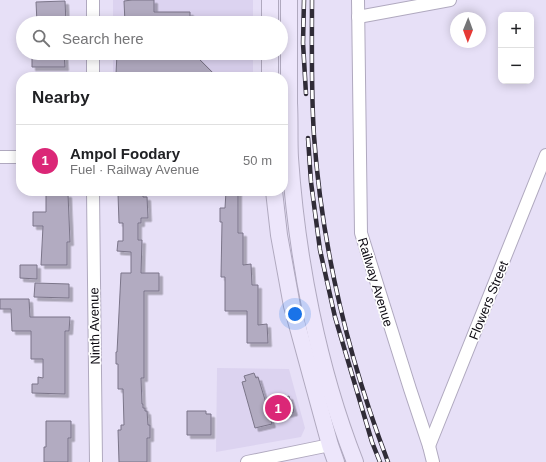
<!DOCTYPE html>
<meta charset="utf-8">
<style>
:root{--surface:#fff;--page:#f2f2f2;--text:#202124;--muted:#757577;--line:#e0e0e0;--accent:#db2777}
body{margin:0;font-family:Helvetica,sans-serif;background:var(--page);color:var(--text)}
.controls{position:absolute;right:12px;top:12px;display:grid;overflow:hidden;border-radius:8px;box-shadow:0 2px 10px #0003}
.controls button{width:36px;height:36px;display:grid;place-items:center;padding:0;border:0;border-bottom:1px solid var(--line);background:var(--surface);color:var(--text);font:20px sans-serif}
.compass{position:absolute;left:450px;top:12px;width:36px;height:36px;border-radius:50%;background:var(--surface);box-shadow:0 2px 10px #0003;rotate:181deg}
.you{position:absolute;left:295px;top:314px;width:14px;height:14px;margin:-10px;border:3px solid #fff;border-radius:50%;background:#1a73e8;box-shadow:0 0 0 6px #1a73e833}
.badge{display:grid;place-items:center;width:26px;height:26px;border-radius:50%;background:var(--accent);color:#fff;font-size:13px;font-weight:700}
.pin{position:absolute;translate:-50% -50%;border:2px solid #fff;box-shadow:0 1px 4px #0006}
.list{margin:0;padding:0;list-style:none}
h2{display:flex;justify-content:space-between;align-items:center;height:52px;margin:0;padding:0 16px;font-size:17px}
h2 small{font-size:13px;font-weight:400;color:var(--muted)}
.list li{display:grid;grid-template-columns:26px 1fr auto;gap:12px;align-items:center;box-sizing:border-box;height:72px;padding:0 16px;border-top:1px solid var(--line)}
.list b{display:block;font-size:15px;white-space:nowrap}
.list p{margin:0;font-size:13px;white-space:nowrap;color:var(--muted)}
.list em{font-size:13px;font-style:normal;color:var(--muted)}
.icon{flex:none;width:22px;height:22px;fill:none;stroke:currentColor;stroke-width:2;stroke-linecap:round;stroke-linejoin:round}
.map{position:relative;flex:none;width:546px;height:462px;overflow:hidden}
.search{position:absolute;background:var(--surface);box-shadow:0 2px 10px #0003;left:16px;top:16px;width:272px;height:44px;display:flex;align-items:center;gap:10px;box-sizing:border-box;padding:0 14px;border-radius:22px;color:var(--muted);font-size:15px}
.panel{position:absolute;background:var(--surface);box-shadow:0 2px 10px #0003;left:16px;top:72px;width:272px;height:124px;border-radius:16px}
.map>svg:first-child{display:block}
.built{fill:#dcd3f0}
.building{fill:#b2abc1;stroke:#7b7589;filter:url(#shadow)}
.lines{fill:none;stroke-linecap:round;stroke-linejoin:round}
.minor-casing{stroke:#b0a9bf;stroke-width:14}
.secondary-casing{stroke:#b0a9bf;stroke-width:18}
.minor{stroke:#fff;stroke-width:12}
.secondary{stroke:#ede6fb;stroke-width:16}
.rail-casing{stroke:#302c37;stroke-width:4.5}
.rail{stroke:#fff;stroke-width:3;stroke-dasharray:9;stroke-linecap:butt}
.labels{text-anchor:middle;stroke-width:3.5;stroke-linejoin:round;paint-order:stroke}
.street-label{font-size:13px;fill:#0d0a12;stroke:#fff}
</style>
<div class="map">
<svg width="546" height="462" viewBox="0 0 546 462">
<defs>
<filter id="shadow"><feDropShadow dx="3.5" dy="3.5" stdDeviation="0" flood-color="#0004"/></filter>
</defs>
<rect width="100%" height="100%" fill="#e7e0f7"/>
<g class="built">
<rect x="113" y="0" width="140" height="23"/>
<rect x="113" y="53" width="140" height="24"/>
<path d="M217 368 289 369 305 428 301 437 216 452Z"/>
</g>
<g class="building">
<path d="M132 0H154V12H190V23H125L124 1Z"/>
<path d="M65 1 66 23H37L36 2Z"/>
<path d="M32 53H64L65 67H32Z"/>
<path d="M117 53H196V56L217 77 173 76V77H136V74H116Z"/>
<path d="M226 191H238V233H243V265L251 264 252 285H258V325L267 324 268 343H247V311H225V277H221L222 222H220V208H225Z"/>
<path d="M143 193V197H147L148 218H141V223H138V240H142L141 273H159V291H144V378H141L142 404H143V408H145V411H147L148 425H150V438H147V462H119L118 430H121V425H124L123 389H118V364H116V352H117L121 273H131V252L117 251 118 241H123V223H119L118 194Z"/>
<path d="M46 194H68L70 242H67V265H41L43 226H33V212H46Z"/>
<path d="M20 265H37V279L20 278Z"/>
<path d="M35 283 69 284V298L34 297Z"/>
<path d="M0 299H29L30 317H70L69 331H65V394L32 393V384H38V377L43 378V359H31V331H12L11 309H0Z"/>
<path d="M254 373 256 378 258 377 266 403 289 396 294 412 270 418 272 424 255 428 242 382 246 381 244 376Z"/>
<path d="M187 411H206V414H211V435H187Z"/>
<path d="M46 421H71V438H68V462H44V447H46Z"/>
</g>
<g class="lines">
<g class="minor-casing">
<g id="minor">
<path d="M358 0 361 233 410 389 429 446 433 462"/>
<path d="M358 17 450 0"/>
<path d="M93 23V0"/>
<path d="M93 77V53"/>
<path d="M0 157H21"/>
<path d="M93 191 96 462"/>
<path d="M429 446 546 155"/>
<path d="M247 462 330 445"/>
</g>
</g>
<g class="secondary-casing">
<g id="secondary">
<path d="M270 0V23"/>
<path d="M289 0C289 34 289 69 289 103 290 121 289 140 290 158 297 259 318 368 355 462"/>
<path d="M270 53V77"/>
<path d="M274 191 279 235 292 306 330 445 336 462"/>
</g>
</g>
<use href="#minor" class="minor"/>
<use href="#secondary" class="secondary"/>
<g class="rail-casing">
<g id="rail">
<path d="M304 0 303 43 306 94"/>
<path d="M312 0C312 45 311 91 314 136 322 248 348 357 388 462"/>
<path d="M308 138 311 182 320 250 335 317 372 442 380 462"/>
</g>
</g>
<use href="#rail" class="rail"/>
</g>
<g class="labels">
<g class="street-label">
<text transform="translate(376 282) rotate(73)" y="5">Railway Avenue</text>
<text transform="translate(488 300) rotate(-68)" y="5">Flowers Street</text>
<text transform="translate(94 326) rotate(-91)" y="5">Ninth Avenue</text>
</g>
</g>
</svg>
<div class="controls">
<button>+</button>
<button>−</button>
</div>
<svg class="compass" viewBox="-18 -18 36 36"><path d="M0-13l5 13h-10z" fill="#e53935"/><path d="M0 13l5-13h-10z" fill="#757577"/></svg>
<div class="you"></div>
<div class="pin badge" style="left:278px;top:408px">1</div>
<div class="search"><svg class="icon" aria-label="search" viewBox="0 0 24 24"><circle cx="10" cy="10" r="6"/><path d="M15 15l6 6"/></svg>Search here</div>
<section class="panel">
<h2>Nearby<small></small></h2>
<ul class="list">
<li><span class="badge">1</span><div><b>Ampol Foodary</b><p>Fuel · Railway Avenue</p></div><em>50 m</em></li>
</ul>
</section>
</div>
